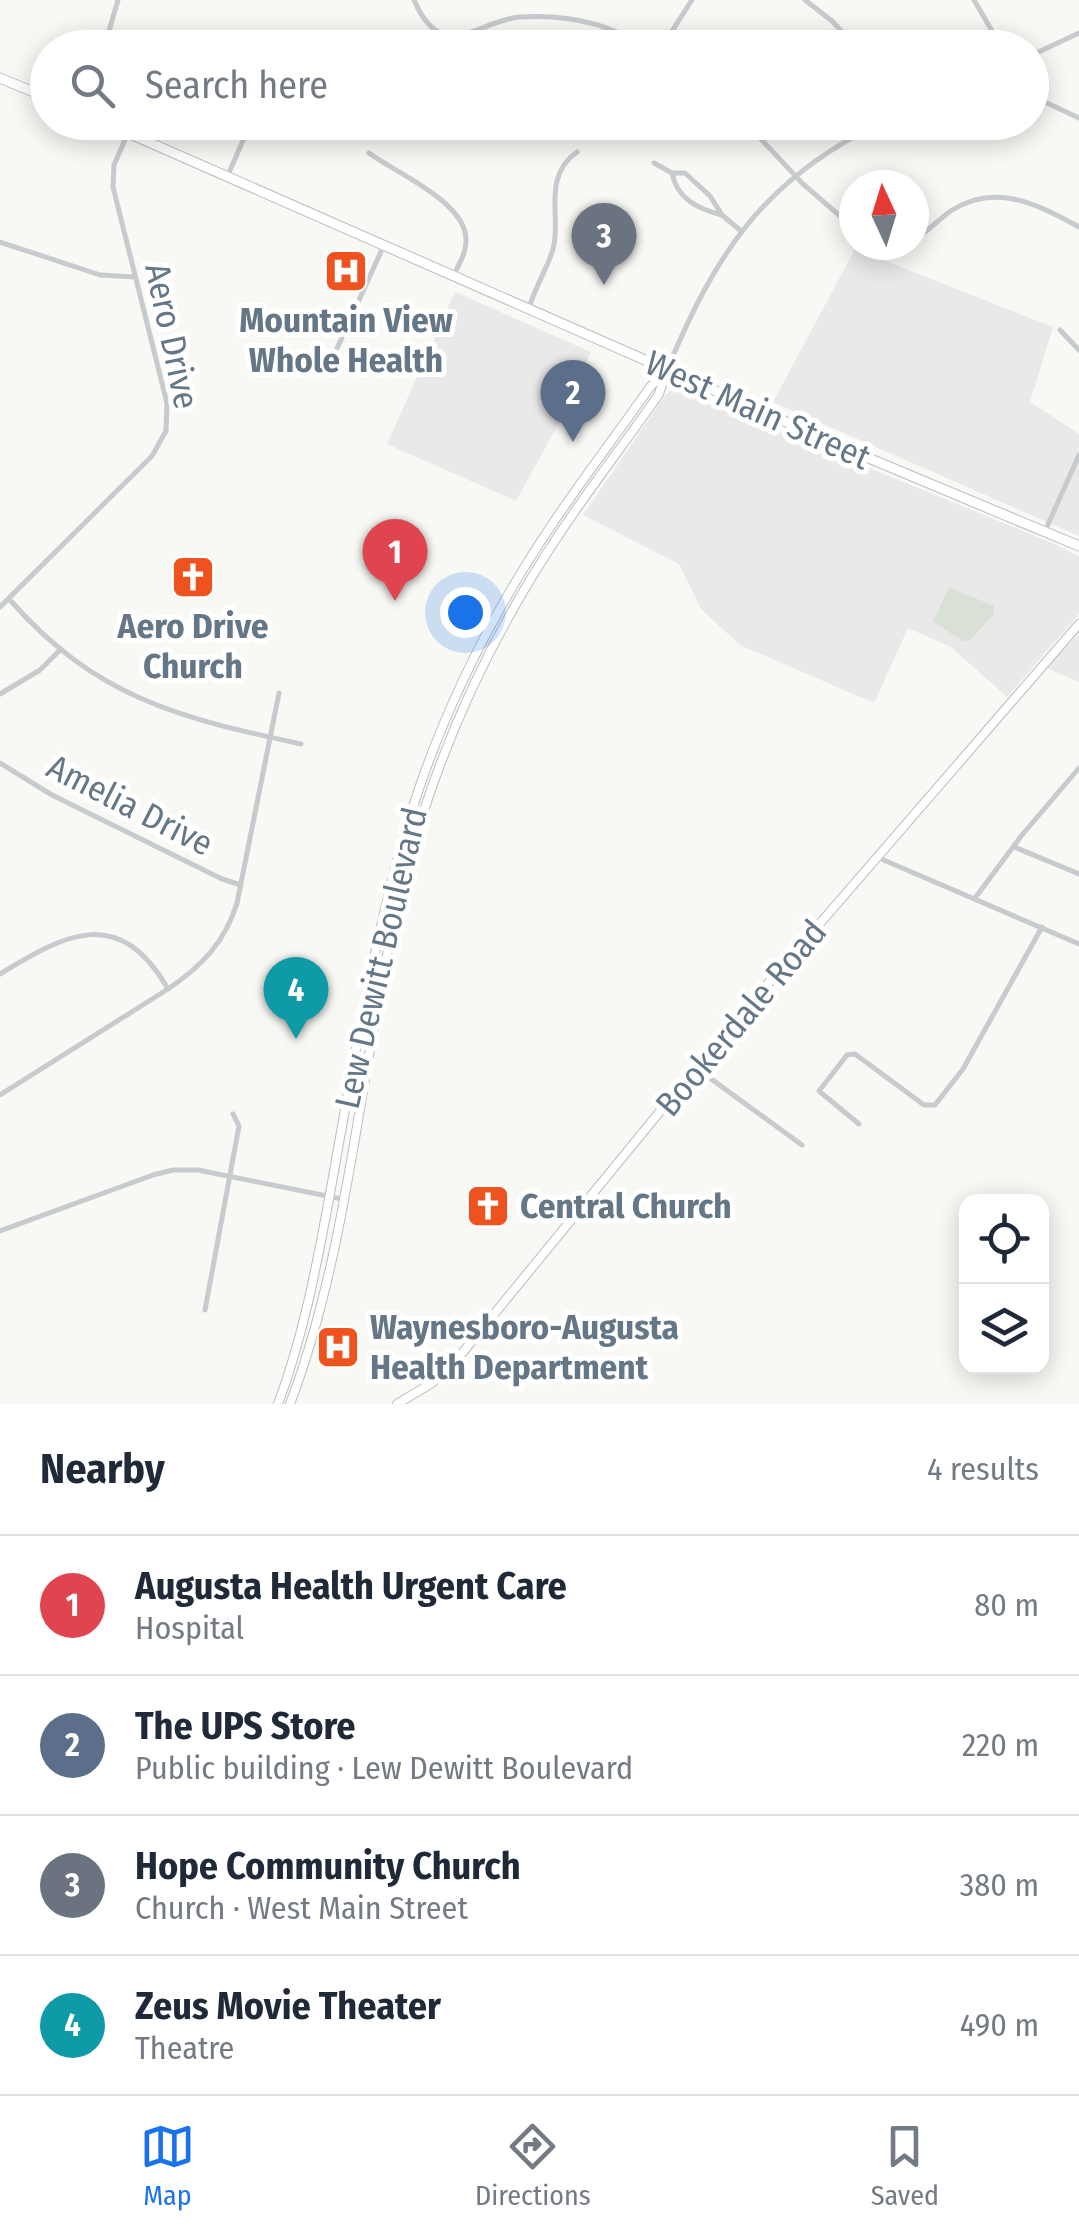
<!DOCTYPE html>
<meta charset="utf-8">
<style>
:root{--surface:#fff;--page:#f2f2f3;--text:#1f2937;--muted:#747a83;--line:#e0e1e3;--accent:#1a73e8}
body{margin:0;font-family:"Fira Sans Condensed",sans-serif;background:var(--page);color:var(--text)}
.controls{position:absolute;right:30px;bottom:30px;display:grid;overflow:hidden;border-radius:20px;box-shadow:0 5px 25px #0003}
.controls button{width:90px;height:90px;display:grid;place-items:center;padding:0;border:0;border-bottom:2px solid var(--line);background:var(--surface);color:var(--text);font:50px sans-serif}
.compass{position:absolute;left:839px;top:170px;width:90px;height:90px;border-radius:50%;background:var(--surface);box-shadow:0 5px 25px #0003;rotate:356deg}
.you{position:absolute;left:465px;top:612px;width:35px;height:35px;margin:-25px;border:8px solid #fff;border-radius:50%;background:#1a73e8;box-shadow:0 0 0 15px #1a73e833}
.badge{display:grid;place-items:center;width:65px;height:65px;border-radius:50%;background:var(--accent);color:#fff;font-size:32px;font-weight:700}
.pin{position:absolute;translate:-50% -82px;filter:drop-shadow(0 2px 5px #0008)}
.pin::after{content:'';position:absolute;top:52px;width:35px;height:30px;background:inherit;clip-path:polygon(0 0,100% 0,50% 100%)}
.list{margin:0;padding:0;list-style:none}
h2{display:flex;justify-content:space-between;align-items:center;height:130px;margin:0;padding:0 40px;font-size:42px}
h2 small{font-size:32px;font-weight:400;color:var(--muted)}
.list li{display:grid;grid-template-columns:65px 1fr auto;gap:30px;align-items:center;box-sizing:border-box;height:140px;padding:0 40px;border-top:2px solid var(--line)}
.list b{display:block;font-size:38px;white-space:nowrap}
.list p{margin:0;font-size:32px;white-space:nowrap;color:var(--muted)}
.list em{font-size:32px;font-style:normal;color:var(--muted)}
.icon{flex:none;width:55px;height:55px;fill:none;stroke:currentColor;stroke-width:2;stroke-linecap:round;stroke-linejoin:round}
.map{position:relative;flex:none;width:1079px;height:1404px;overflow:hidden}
.search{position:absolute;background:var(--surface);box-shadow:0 5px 25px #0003;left:30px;right:30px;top:30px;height:110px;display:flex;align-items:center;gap:25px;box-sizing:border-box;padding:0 35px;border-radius:55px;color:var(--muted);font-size:38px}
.sheet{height:690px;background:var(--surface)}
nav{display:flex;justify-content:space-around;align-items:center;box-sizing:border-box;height:140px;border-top:2px solid var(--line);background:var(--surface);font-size:28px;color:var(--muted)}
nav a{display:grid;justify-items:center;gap:5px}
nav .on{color:var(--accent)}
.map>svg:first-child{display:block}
.built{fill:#e8e9e8}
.green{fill:#d9e0d5}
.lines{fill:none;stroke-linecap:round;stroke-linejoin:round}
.secondary-casing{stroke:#b9bec3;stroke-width:10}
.primary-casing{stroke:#babec2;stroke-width:11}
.street{stroke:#c7cbce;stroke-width:5}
.secondary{stroke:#fff;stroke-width:8}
.primary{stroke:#fff;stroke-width:9}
.labels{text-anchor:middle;stroke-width:10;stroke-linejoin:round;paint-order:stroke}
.poi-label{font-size:35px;font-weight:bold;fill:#657787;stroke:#fff}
.street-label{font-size:35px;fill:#657787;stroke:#fff}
</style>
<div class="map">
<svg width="1079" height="1404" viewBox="0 0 1079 1404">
<rect width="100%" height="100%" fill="#f8f8f4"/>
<g class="built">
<path d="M855 249 1053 327 1030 402 1079 434V536L773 402Z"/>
<path d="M455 292 591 352 560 421 516 501 387 444Z"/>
<path d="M674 388 1057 545 1079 557V614L1007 697 951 647 908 628 874 703 740 645 701 609 679 564 583 515 665 395Z"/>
<path d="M1079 634V682L1046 668Z"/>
</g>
<path class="green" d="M949 587 994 606 993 615 969 641H963L933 622Z"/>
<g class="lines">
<g class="secondary-casing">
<g id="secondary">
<path d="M278 1404C303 1337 316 1269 329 1199 350 1083 369 964 400 850 432 734 486 622 553 523 584 477 618 433 650 387L667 370"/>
<path d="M290 1404C356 1230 361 1030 412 850 444 737 496 628 562 530 593 484 627 440 659 394L665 374"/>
<path d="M397 1404 432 1383 463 1352 707 1054 1079 624"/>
</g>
</g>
<g class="primary-casing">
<g id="primary">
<path d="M0 78 48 98"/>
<path d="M103 122 866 457 1079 546"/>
</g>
</g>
<g class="street">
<path d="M414 0C442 66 479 20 520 17 565 14 609 23 647 48"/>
<path d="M805 0 832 21 857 48"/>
<path d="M974 0 1002 48"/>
<path d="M104 48 118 0"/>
<path d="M661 48 692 0"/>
<path d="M1032 55 1079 33"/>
<path d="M1032 96 1079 118"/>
<path d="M745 122 803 184 854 228"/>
<path d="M369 153C394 172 465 201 466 239 467 251 459 264 454 275"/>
<path d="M654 163 672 173C677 199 698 209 722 215L710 196 685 173H672"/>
<path d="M228 175 251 122"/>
<path d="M722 215 741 231"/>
<path d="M914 239C929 231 939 219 952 210 997 182 1038 205 1079 227"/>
<path d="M0 242 100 275 135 277"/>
<path d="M529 309C534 288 547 270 553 249 562 219 541 177 577 152"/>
<path d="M1060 330 1079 350"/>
<path d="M334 355 384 245"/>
<path d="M667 370C716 252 764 179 882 122"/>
<path d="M1045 531 1079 455"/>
<path d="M10 600C96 698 180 718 301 744"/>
<path d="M0 607 152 456 166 431 167 403 113 187 114 165 128 133"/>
<path d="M0 694 40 670 61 649"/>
<path d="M0 763 52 795 222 879 241 885"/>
<path d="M1014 847 1079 874"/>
<path d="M879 858 1079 944"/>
<path d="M975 898 1022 835 1079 768"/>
<path d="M0 974C67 933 119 905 168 989"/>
<path d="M696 1068 802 1145"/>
<path d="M0 1095 168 989C202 966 225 942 237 903L279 693"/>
<path d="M859 1124 819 1091 847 1055 855 1054 924 1105H935L963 1069 1042 927"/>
<path d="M0 1231 153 1175 173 1170H198L342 1199"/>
<path d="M205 1310 239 1126 233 1114"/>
</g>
<use href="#secondary" class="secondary"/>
<use href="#primary" class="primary"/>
</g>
<defs>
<g id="hospital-square" transform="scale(2.25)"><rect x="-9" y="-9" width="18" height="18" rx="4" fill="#ee521e" stroke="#fff"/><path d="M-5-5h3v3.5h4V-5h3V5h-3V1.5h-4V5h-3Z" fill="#fff"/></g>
<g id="church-square" transform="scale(2.25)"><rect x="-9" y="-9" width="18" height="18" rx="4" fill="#ee521e" stroke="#fff"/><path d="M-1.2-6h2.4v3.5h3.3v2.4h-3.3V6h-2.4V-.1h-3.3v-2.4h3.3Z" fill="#fff"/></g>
</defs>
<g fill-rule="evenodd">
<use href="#hospital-square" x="346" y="271"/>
<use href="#church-square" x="193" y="577"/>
<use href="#church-square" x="488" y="1206"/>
<use href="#hospital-square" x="338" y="1347"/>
</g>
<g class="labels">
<g class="poi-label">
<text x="346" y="332">Mountain View<tspan x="346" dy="40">Whole Health</tspan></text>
<text x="193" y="638">Aero Drive<tspan x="193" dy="40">Church</tspan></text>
<text x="520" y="1218" text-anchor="start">Central Church</text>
<text x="370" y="1339" text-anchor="start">Waynesboro-Augusta<tspan x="370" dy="40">Health Department</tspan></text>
</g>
<g class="street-label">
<text transform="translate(172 336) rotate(78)" y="12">Aero Drive</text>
<text transform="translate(758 410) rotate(24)" y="12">West Main Street</text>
<text transform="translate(130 805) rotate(27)" y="12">Amelia Drive</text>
<text transform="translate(381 958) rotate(-77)" y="12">Lew Dewitt Boulevard</text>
<text transform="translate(741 1018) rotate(-50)" y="12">Bookerdale Road</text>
</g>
</g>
</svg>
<div class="controls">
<button><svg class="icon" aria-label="locate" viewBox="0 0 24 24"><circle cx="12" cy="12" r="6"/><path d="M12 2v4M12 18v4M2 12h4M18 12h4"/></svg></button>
<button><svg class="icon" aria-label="layers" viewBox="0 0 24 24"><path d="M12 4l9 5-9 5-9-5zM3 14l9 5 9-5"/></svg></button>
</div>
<svg class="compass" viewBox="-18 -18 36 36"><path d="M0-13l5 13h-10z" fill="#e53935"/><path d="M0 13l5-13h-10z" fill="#747a83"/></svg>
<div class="you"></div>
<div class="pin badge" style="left:395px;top:601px;background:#e0444e">1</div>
<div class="pin badge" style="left:573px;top:442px;background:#5c6f8a">2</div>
<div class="pin badge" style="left:604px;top:285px;background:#6b7280">3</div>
<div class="pin badge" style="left:296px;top:1039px;background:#0f9aa8">4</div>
<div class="search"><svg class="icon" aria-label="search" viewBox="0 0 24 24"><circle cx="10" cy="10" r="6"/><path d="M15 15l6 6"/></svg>Search here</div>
</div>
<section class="sheet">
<h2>Nearby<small>4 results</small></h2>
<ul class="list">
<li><span class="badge" style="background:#e0444e">1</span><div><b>Augusta Health Urgent Care</b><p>Hospital</p></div><em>80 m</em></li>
<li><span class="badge" style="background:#5c6f8a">2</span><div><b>The UPS Store</b><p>Public building · Lew Dewitt Boulevard</p></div><em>220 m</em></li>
<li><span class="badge" style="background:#6b7280">3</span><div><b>Hope Community Church</b><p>Church · West Main Street</p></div><em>380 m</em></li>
<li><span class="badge" style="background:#0f9aa8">4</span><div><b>Zeus Movie Theater</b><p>Theatre</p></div><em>490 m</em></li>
</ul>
</section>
<nav>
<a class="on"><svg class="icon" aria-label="map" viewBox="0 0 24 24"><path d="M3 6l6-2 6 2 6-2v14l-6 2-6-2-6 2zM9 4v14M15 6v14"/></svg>Map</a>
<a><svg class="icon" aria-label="directions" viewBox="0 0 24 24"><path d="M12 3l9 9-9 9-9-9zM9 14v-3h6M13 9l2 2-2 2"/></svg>Directions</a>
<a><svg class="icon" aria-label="saved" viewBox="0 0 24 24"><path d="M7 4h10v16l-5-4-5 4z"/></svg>Saved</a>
</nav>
